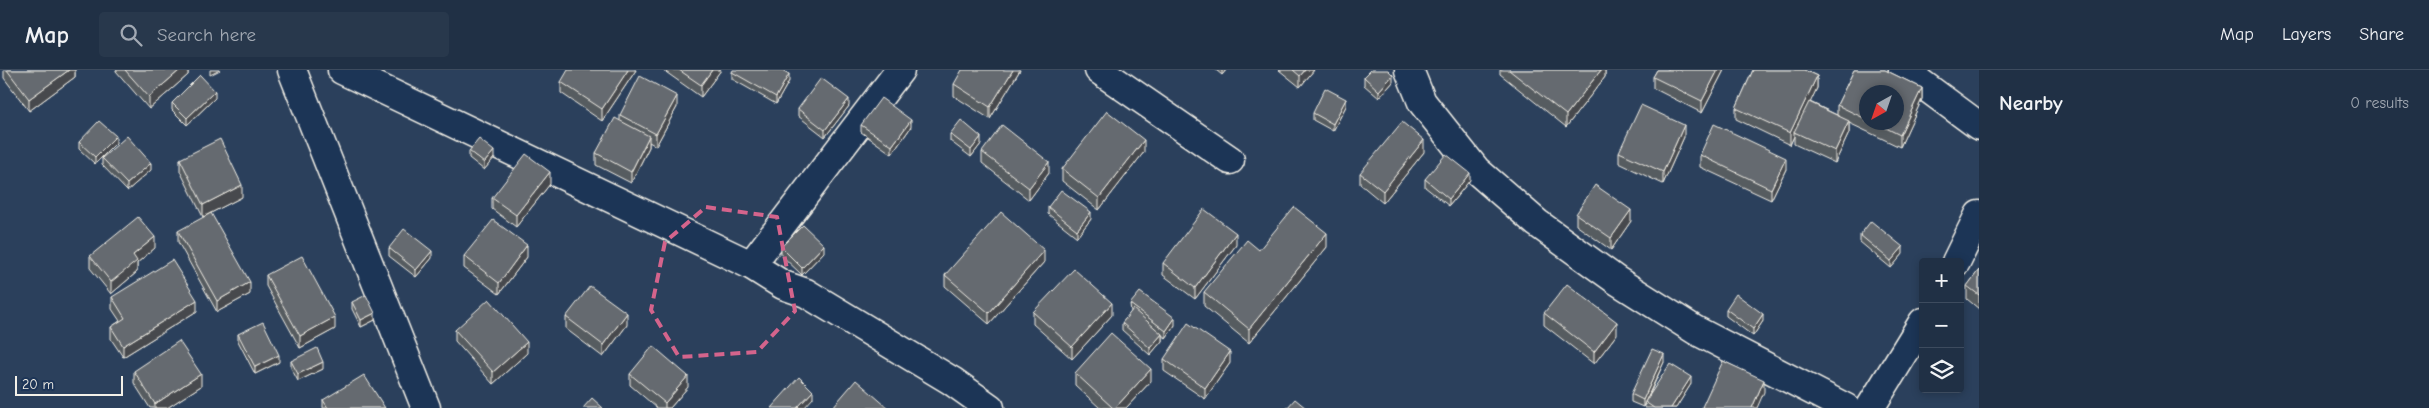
<!DOCTYPE html>
<meta charset="utf-8">
<style>
:root{--surface:#203045;--page:#28384c;--text:#f1f3f6;--muted:#a2a9b3;--line:#3d4b5e}
body{margin:0;font-family:"Comic Neue",sans-serif;background:var(--page);color:var(--text)}
.controls{position:absolute;right:15px;bottom:15px;display:grid;overflow:hidden;border-radius:5px;box-shadow:0 2px 8px #0003}
.controls button{width:45px;height:45px;display:grid;place-items:center;padding:0;border:0;border-bottom:1px solid var(--line);background:var(--surface);color:var(--text);font:25px sans-serif}
.compass{position:absolute;left:1859px;top:15px;width:45px;height:45px;border-radius:50%;background:var(--surface);box-shadow:0 2px 8px #0003;rotate:220deg}
.scale{position:absolute;left:15px;bottom:12px;width:108px;box-sizing:border-box;padding-left:5px;border:2px solid #f4f1e8;border-top:0;font-size:14px;line-height:18px;white-space:nowrap;color:#f4f1e8;-webkit-text-stroke:4px #1d3557;paint-order:stroke}
.list{margin:0;padding:0;list-style:none}
h2{display:flex;justify-content:space-between;align-items:center;height:65px;margin:0;padding:0 20px;font-size:21px}
h2 small{font-size:16px;font-weight:400;color:var(--muted)}
.icon{flex:none;width:28px;height:28px;fill:none;stroke:currentColor;stroke-width:2;stroke-linecap:round;stroke-linejoin:round}
.map{position:relative;flex:none;width:1979px;height:338px;overflow:hidden}
header{display:flex;align-items:center;gap:30px;box-sizing:border-box;height:70px;padding:0 25px;background:var(--surface);border-bottom:1px solid var(--line)}
header strong{font-size:24px}
nav{display:flex;gap:28px;margin-inline-start:auto;font-size:18px}
.search{width:350px;height:45px;background:var(--page);display:flex;align-items:center;gap:12px;box-sizing:border-box;padding:0 18px;border-radius:5px;color:var(--muted);font-size:19px}
main{display:flex}
aside{flex:1;background:var(--surface)}
.map>svg:first-child{display:block}
.lines{fill:none;stroke-linecap:round;stroke-linejoin:round}
.minor-casing{stroke:#f4f1e8;stroke-width:31}
.minor{stroke:#1d3557;stroke-width:28}
.wall{fill:#575b60;stroke:#f4f1e8;fill-rule:evenodd}
.shaded-wall{fill:#474a4e;stroke:#f4f1e8}
.building{fill:#656a70;stroke:#f4f1e8}
.marked{fill:none;stroke:#d4648c;stroke-width:4;stroke-dasharray:10 6;stroke-linejoin:round}
</style>
<header>
<strong>Map</strong>
<div class="search"><svg class="icon" aria-label="search" viewBox="0 0 24 24"><circle cx="10" cy="10" r="6"/><path d="M15 15l6 6"/></svg>Search here</div>
<nav><a>Map</a><a>Layers</a><a>Share</a></nav>
</header>
<main>
<div class="map">
<svg width="1979" height="338" viewBox="0 0 1979 338">
<rect width="100%" height="100%" fill="#2b405c"/>
<filter id="ink" filterUnits="userSpaceOnUse"><feTurbulence type="fractalNoise" baseFrequency=".02" numOctaves="2"/><feDisplacementMap in="SourceGraphic" scale="10" xChannelSelector="R" yChannelSelector="G"/><feConvolveMatrix kernelMatrix="1 2 1 2 8 2 1 2 1" color-interpolation-filters="sRGB"/></filter>
<g filter="url(#ink)">
<g class="lines">
<g class="minor-casing">
<g id="minor">
<path d="M292 0 426 338"/>
<path d="M342 0 751 195"/>
<path d="M900 0 751 195 783 215 806 223 952 311 990 338"/>
<path d="M1099 0 1230 90"/>
<path d="M1409 0 1422 32 1476 100 1537 153 1616 210 1695 260 1846 338"/>
<path d="M1903 0 1979 56"/>
<path d="M1956 192 1979 145"/>
<path d="M1870 338 1923 252"/>
</g>
</g>
<use href="#minor" class="minor"/>
</g>
<g class="wall">
<path d="M4 0H75V7L29 41 4 8Z"/>
<path d="M116 0H188V5L149 39 116 1Z"/>
<path d="M636 0 602 51 561 23V12Z"/>
<path d="M663 0H721L701 27Z"/>
<path d="M1020 0 990 49 954 26V14Z"/>
<path d="M1216 0H1226L1222 5Z"/>
<path d="M1279 0H1314L1300 17Z"/>
<path d="M1500 0H1605V7L1566 57 1500 4Z"/>
<path d="M1657 0H1724L1702 43 1653 18V7Z"/>
<path d="M1753 0H1804L1817 6V18L1810 32 1837 45V35L1854 0H1885L1922 18V29L1900 77 1849 53V63L1835 93 1794 74V66L1790 75 1736 49V38ZM1866 22H1896V52H1866Z"/>
<path d="M732 2 789 11 776 34 732 9Z"/>
<path d="M1364 7 1393 12 1379 28 1364 15Z"/>
<path d="M215 28 187 55 172 40V33Z"/>
<path d="M849 36 825 67 798 46V39Z"/>
<path d="M1346 36 1333 61 1313 50V43Z"/>
<path d="M677 37 656 76 649 72V77L631 113 596 95V83L620 50V45Z"/>
<path d="M861 55 911 57 892 84 861 62Z"/>
<path d="M950 64 981 74 971 87 950 71Z"/>
<path d="M1684 67 1663 114 1619 93V82Z"/>
<path d="M79 72 116 73 95 94 79 79Z"/>
<path d="M469 81 494 88 484 100 469 88Z"/>
<path d="M982 82 1049 103 1029 130 982 93Z"/>
<path d="M1144 82 1099 140 1062 111V99Z"/>
<path d="M1424 82 1383 133 1360 114V103Z"/>
<path d="M1700 85 1786 99 1771 130 1700 97Z"/>
<path d="M102 88 151 100 127 121 102 95Z"/>
<path d="M180 89 242 127 203 147 180 101Z"/>
<path d="M1425 109 1470 110 1449 136 1425 117Z"/>
<path d="M550 114 516 157 492 139V128Z"/>
<path d="M1048 137 1091 149 1077 167 1048 144Z"/>
<path d="M1576 144 1631 151 1611 180 1576 155Z"/>
<path d="M178 161 250 224 217 242 178 172Z"/>
<path d="M1860 165 1903 184 1891 198 1860 172Z"/>
<path d="M1236 175 1195 229 1163 205V193Z"/>
<path d="M781 177 824 182 802 205 781 185Z"/>
<path d="M1327 177 1249 273 1204 236V222L1259 180Z"/>
<path d="M155 178 137 193V202L111 224 90 198V186Z"/>
<path d="M389 178 432 188 416 207 389 186Z"/>
<path d="M464 186 527 187 499 224 464 198Z"/>
<path d="M1044 192 989 254 945 216V205Z"/>
<path d="M1979 200V239L1967 229V216Z"/>
<path d="M266 205 335 259 300 278 266 216Z"/>
<path d="M112 227 197 241 123 287 111 269V257L120 251 112 239Z"/>
<path d="M352 232 375 250 361 257 352 239Z"/>
<path d="M1130 234 1175 255 1166 268 1162 265V271L1150 285 1122 260V253L1131 242Z"/>
<path d="M1726 239 1763 251 1753 266 1726 246Z"/>
<path d="M1033 242 1112 245 1072 289 1033 254Z"/>
<path d="M1544 243 1617 264 1594 294 1544 255Z"/>
<path d="M566 247 627 255 603 287 566 259Z"/>
<path d="M455 260 527 283 493 314 455 271Z"/>
<path d="M238 264 279 292 255 304 238 271Z"/>
<path d="M1164 289 1230 293 1205 329 1164 301Z"/>
<path d="M291 291 323 299 298 311 291 298Z"/>
<path d="M1664 292 1648 328 1691 314 1676 338H1645V334L1643 337 1631 332V324Z"/>
<path d="M134 301 201 316 167 338H150L134 313Z"/>
<path d="M1075 303 1151 311 1126 338H1100L1075 315Z"/>
<path d="M630 304 688 317 670 338H657L630 315Z"/>
<path d="M323 330 385 338H323Z"/>
</g>
<g class="shaded-wall">
<path d="M69 0H75V7L29 41V29Z"/>
<path d="M180 0H188V5L149 39V27Z"/>
<path d="M210 0H220L210 5Z"/>
<path d="M628 0H636L602 51V39Z"/>
<path d="M712 0H721L701 27V15Z"/>
<path d="M1013 0H1020L990 49V37Z"/>
<path d="M1222 0H1226L1222 5Z"/>
<path d="M1305 0H1314L1300 17V6Z"/>
<path d="M1601 0H1605V7L1566 57V45Z"/>
<path d="M1718 0H1724L1702 43V31Z"/>
<path d="M789 4V11L776 34V27Z"/>
<path d="M1393 5V12L1379 28V21Z"/>
<path d="M1817 6V18L1796 63 1794 62V66L1790 75V63Z"/>
<path d="M1922 18V29L1900 77V65Z"/>
<path d="M215 21V28L187 55V48Z"/>
<path d="M677 26V37L656 76V64Z"/>
<path d="M849 29V36L825 67V60Z"/>
<path d="M1346 29V36L1333 61V54Z"/>
<path d="M911 50V57L892 84V76Z"/>
<path d="M1849 51V63L1835 93V81Z"/>
<path d="M1684 55V67L1663 114V102Z"/>
<path d="M116 66V73L95 94V87Z"/>
<path d="M649 66V77L631 113V102Z"/>
<path d="M981 67V74L971 87V80Z"/>
<path d="M1144 70V82L1099 140V128Z"/>
<path d="M1424 70V82L1383 133V121Z"/>
<path d="M494 81V88L484 100V93Z"/>
<path d="M1786 88V99L1771 130V119Z"/>
<path d="M1049 92V103L1029 130V118Z"/>
<path d="M151 93V100L127 121V114Z"/>
<path d="M550 102V114L516 157V145Z"/>
<path d="M1470 103V110L1449 136V129Z"/>
<path d="M242 115V127L203 147V135Z"/>
<path d="M1631 140V151L1611 180V168Z"/>
<path d="M1091 142V149L1077 167V160Z"/>
<path d="M1236 163V175L1195 229V218Z"/>
<path d="M1327 163V177L1249 273V259Z"/>
<path d="M155 167V178L137 193V202L111 224V212L133 185Z"/>
<path d="M527 175V187L499 224V213Z"/>
<path d="M824 175V182L802 205V198Z"/>
<path d="M1903 177V184L1891 198V191Z"/>
<path d="M1044 180V192L989 254V243Z"/>
<path d="M432 181V188L416 207V200Z"/>
<path d="M250 212V224L217 242V231Z"/>
<path d="M197 230V241L123 287V276Z"/>
<path d="M1112 233V245L1072 289V277Z"/>
<path d="M375 243V250L361 257V250Z"/>
<path d="M627 243V255L603 287V275Z"/>
<path d="M1763 244V251L1753 266V259Z"/>
<path d="M335 247V259L300 278V266Z"/>
<path d="M1175 248V255L1166 268V261Z"/>
<path d="M1617 252V264L1594 294V282Z"/>
<path d="M1162 264V271L1150 285V278Z"/>
<path d="M527 272V283L493 314V302Z"/>
<path d="M1230 282V293L1205 329V318Z"/>
<path d="M1664 284V292L1645 332 1643 337V330Z"/>
<path d="M279 285V292L255 304V297Z"/>
<path d="M323 292V299L298 311V304Z"/>
<path d="M1151 299V311L1126 338H1115Z"/>
<path d="M201 304V316L167 338H155V334Z"/>
<path d="M688 306V317L670 338H665V333Z"/>
<path d="M1691 307V314L1676 338H1671Z"/>
<path d="M1764 310V322L1757 338H1752Z"/>
<path d="M813 321V328L804 338H797Z"/>
</g>
<g class="building">
<path d="M7 0H69L29 29Z"/>
<path d="M125 0H180L149 27Z"/>
<path d="M568 0H628L602 39 561 12Z"/>
<path d="M679 0H712L701 15Z"/>
<path d="M733 0H782L789 4 776 27 732 2Z"/>
<path d="M962 0H1013L990 37 954 14Z"/>
<path d="M1293 0H1305L1300 6Z"/>
<path d="M1371 0H1388L1393 5 1379 21 1364 7Z"/>
<path d="M1509 0H1601L1566 45Z"/>
<path d="M1657 0H1718L1702 31 1653 7Z"/>
<path d="M1753 0H1804L1817 6 1790 63 1736 38Z"/>
<path d="M1854 0H1885L1922 18 1900 65 1874 52H1896V22H1866V49L1837 35Z"/>
<path d="M200 5 215 21 187 48 172 33Z"/>
<path d="M640 6 677 26 656 64 620 45Z"/>
<path d="M821 8 849 29 825 60 798 39Z"/>
<path d="M1325 18 1346 29 1333 54 1313 43Z"/>
<path d="M881 28 911 50 892 76 861 55Z"/>
<path d="M1809 32 1849 51 1835 81 1794 62Z"/>
<path d="M1641 35 1684 55 1663 102 1619 82Z"/>
<path d="M1107 41 1144 70 1099 128 1062 99Z"/>
<path d="M615 48 649 66 631 102 596 83Z"/>
<path d="M961 50 981 67 971 80 950 64Z"/>
<path d="M99 51 116 66 95 87 79 72Z"/>
<path d="M1402 52 1424 70 1383 121 1360 103Z"/>
<path d="M1714 54 1786 88 1771 119 1700 85Z"/>
<path d="M1002 55 1049 92 1029 118 982 82Z"/>
<path d="M127 66 151 93 127 114 102 88Z"/>
<path d="M220 69 242 115 203 135 180 89Z"/>
<path d="M479 69 494 81 484 93 469 81Z"/>
<path d="M526 84 550 102 516 145 492 128Z"/>
<path d="M1446 84 1470 103 1449 129 1425 109Z"/>
<path d="M1595 115 1631 140 1611 168 1576 144Z"/>
<path d="M1061 120 1091 142 1077 160 1048 137Z"/>
<path d="M1294 137 1327 163 1249 259 1204 222 1247 170 1259 180Z"/>
<path d="M1204 139 1236 163 1195 218 1163 193Z"/>
<path d="M1001 142 1044 180 989 243 945 205Z"/>
<path d="M211 143 250 212 217 231 178 161Z"/>
<path d="M138 147 155 167 133 185 137 191 111 212 90 186Z"/>
<path d="M493 150 527 175 499 213 464 186Z"/>
<path d="M1871 151 1903 177 1891 191 1860 165Z"/>
<path d="M803 155 824 175 802 198 781 177Z"/>
<path d="M404 159 432 181 416 200 389 178Z"/>
<path d="M302 186 335 247 300 266 266 205Z"/>
<path d="M172 190 197 230 123 276 111 257 125 248 112 227Z"/>
<path d="M1074 199 1112 233 1072 277 1033 242Z"/>
<path d="M1979 200V225L1967 216Z"/>
<path d="M1567 214 1617 252 1594 282 1544 243Z"/>
<path d="M590 216 627 243 603 275 566 247Z"/>
<path d="M1140 222 1175 248 1166 261 1130 234Z"/>
<path d="M1736 224 1763 244 1753 259 1726 239Z"/>
<path d="M366 225 375 243 361 250 352 232Z"/>
<path d="M489 229 527 272 493 302 455 260Z"/>
<path d="M1133 239 1162 264 1150 278 1122 253Z"/>
<path d="M263 252 279 285 255 297 238 264Z"/>
<path d="M1188 253 1230 282 1205 318 1164 289Z"/>
<path d="M1111 263 1151 299 1115 338H1113L1075 303Z"/>
<path d="M179 271 201 304 155 334 134 301Z"/>
<path d="M653 276 688 306 665 333 630 304Z"/>
<path d="M317 278 323 292 298 304 291 291Z"/>
<path d="M1652 279 1664 284 1643 330 1631 324Z"/>
<path d="M1723 291 1764 310 1752 338H1705L1702 337Z"/>
<path d="M1670 294 1691 307 1671 338H1654L1645 332Z"/>
<path d="M364 305 385 338H328L323 330Z"/>
<path d="M799 307 813 321 797 338H771Z"/>
<path d="M856 310 887 337 886 338H832Z"/>
<path d="M592 328 603 338H583Z"/>
<path d="M1295 329 1306 338H1287Z"/>
</g>
</g>
<path class="marked" d="M706 137 777 147 795 241 757 282 679 287 651 240 665 172Z"/>
</svg>
<div class="controls">
<button>+</button>
<button>−</button>
<button><svg class="icon" aria-label="layers" viewBox="0 0 24 24"><path d="M12 4l9 5-9 5-9-5zM3 14l9 5 9-5"/></svg></button>
</div>
<svg class="compass" viewBox="-18 -18 36 36"><path d="M0-13l5 13h-10z" fill="#e53935"/><path d="M0 13l5-13h-10z" fill="#a2a9b3"/></svg>
<div class="scale">20 m</div>
</div>
<aside>
<h2>Nearby<small>0 results</small></h2>
<ul class="list">
</ul>
</aside>
</main>
